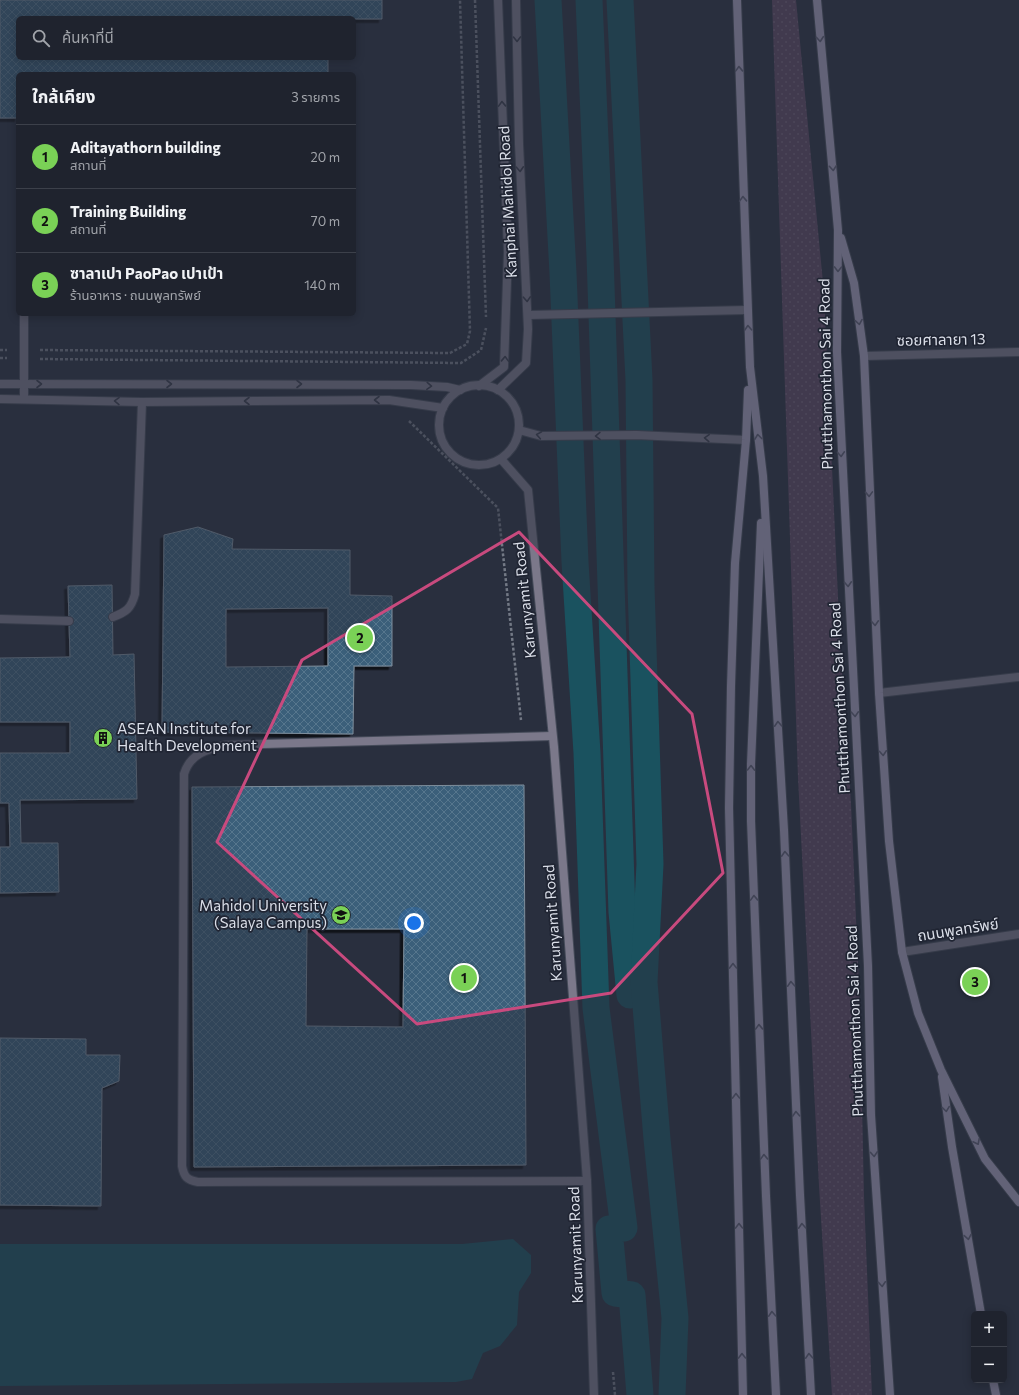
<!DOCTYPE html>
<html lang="th">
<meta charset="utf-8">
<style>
:root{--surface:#1f232e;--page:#2c2f3a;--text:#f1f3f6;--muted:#a1a4aa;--line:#3c404a;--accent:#7ad156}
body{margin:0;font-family:Commissioner,"Noto Sans Thai",sans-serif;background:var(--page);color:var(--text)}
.controls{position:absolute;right:12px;bottom:12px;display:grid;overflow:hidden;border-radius:6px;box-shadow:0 2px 10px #0003}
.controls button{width:36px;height:36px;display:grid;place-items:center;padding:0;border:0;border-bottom:1px solid var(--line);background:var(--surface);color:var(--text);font:20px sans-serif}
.you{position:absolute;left:414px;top:923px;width:14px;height:14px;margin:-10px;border:3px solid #fff;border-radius:50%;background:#1a73e8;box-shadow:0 0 0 6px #1a73e833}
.badge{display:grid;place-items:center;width:26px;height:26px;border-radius:50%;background:var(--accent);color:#111;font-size:13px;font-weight:700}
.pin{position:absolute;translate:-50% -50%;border:2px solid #fff;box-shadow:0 1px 4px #0006}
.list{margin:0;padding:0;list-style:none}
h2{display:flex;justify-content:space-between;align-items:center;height:52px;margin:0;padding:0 16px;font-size:17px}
h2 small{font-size:13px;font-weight:400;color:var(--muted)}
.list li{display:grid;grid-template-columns:26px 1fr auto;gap:12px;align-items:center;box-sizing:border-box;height:64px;padding:0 16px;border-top:1px solid var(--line)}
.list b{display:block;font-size:15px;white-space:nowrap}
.list p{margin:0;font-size:13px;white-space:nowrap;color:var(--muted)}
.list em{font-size:13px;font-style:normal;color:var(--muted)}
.icon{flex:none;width:22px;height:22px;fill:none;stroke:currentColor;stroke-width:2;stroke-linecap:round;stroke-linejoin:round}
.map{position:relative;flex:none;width:1019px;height:1395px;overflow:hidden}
.search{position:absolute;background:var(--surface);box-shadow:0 2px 10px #0003;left:16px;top:16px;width:340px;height:44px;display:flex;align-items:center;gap:10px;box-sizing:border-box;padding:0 14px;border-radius:6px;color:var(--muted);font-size:15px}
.panel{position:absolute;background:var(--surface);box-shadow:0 2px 10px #0003;left:16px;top:72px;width:340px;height:244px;border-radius:6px}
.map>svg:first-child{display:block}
.grass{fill:url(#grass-dots)}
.water{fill:#1a525f}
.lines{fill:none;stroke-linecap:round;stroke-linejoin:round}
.canal{stroke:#1a525f;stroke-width:27}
.building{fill:url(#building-cross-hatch);stroke:#7e8e9c;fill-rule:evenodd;filter:url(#shadow)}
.service-casing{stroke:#454b59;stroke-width:10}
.minor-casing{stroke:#454b59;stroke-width:10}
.secondary-casing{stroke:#454b59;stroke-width:10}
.path{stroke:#737985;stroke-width:2.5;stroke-dasharray:3 2;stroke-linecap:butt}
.service{stroke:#7b788a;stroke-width:8}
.minor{stroke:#7b788a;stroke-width:8}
.secondary{stroke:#a6a0bd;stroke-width:8}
.oneway{stroke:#373a49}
.oneway2{stroke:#5c5c71}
.marked{fill:none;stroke:#c84a7e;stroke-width:3;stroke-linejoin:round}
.labels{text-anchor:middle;stroke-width:3.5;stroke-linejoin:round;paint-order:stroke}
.street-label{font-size:15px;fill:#dadee8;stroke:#202533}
.poi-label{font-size:15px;fill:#dadee8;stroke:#202533;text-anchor:start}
</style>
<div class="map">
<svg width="1019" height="1395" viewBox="0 0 1019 1395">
<defs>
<pattern id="grass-dots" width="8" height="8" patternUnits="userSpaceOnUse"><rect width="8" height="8" fill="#5e4763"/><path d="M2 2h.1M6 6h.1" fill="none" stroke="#746179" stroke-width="1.8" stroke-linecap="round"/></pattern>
<pattern id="building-cross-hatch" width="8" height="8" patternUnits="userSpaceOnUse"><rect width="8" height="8" fill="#3b5f7a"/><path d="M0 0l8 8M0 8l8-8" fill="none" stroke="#57768d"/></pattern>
<filter id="shadow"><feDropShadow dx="-3.5" dy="3.5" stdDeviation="0" flood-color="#0009"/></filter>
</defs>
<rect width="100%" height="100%" fill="#292f3e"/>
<path class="grass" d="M772 0H796L824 293 840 641 851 804 860 1010 864 1196 872 1395H832L819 1186 798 778Z"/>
<path class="water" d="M513 1239 531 1255V1273L519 1292 517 1325 500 1346 483 1353 472 1379 456 1382 0 1386V1244H462Z"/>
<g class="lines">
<g class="canal">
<path d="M548 0 563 273 575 562 587 753 596 1008 624 1228 609 1229 615 1293 632 1295 640 1395"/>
<path d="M589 0 600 256 622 912 630 995"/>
<path d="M620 0 639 380 641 587 650 864 644 982 657 1139 675 1318 672 1395"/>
</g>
</g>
<g class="building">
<path d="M0 0H382V19L18 18V58H328V74H18V118H0Z"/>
<path d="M198 527 233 539 232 549 350 550V595L392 596V666H354L353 734 162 732 164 535ZM328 608V666L226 667V609Z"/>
<path d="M112 585 113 655 134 654 137 799 20 800 21 843H58L59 892 0 893V847H10L9 803H0V753H70V722H0V658L70 657 68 586Z"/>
<path d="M524 785 526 1165 194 1167 192 787ZM307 929H404L403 1027 306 1026Z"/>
<path d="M0 1038 86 1039V1055H120L119 1081 102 1088 101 1206 0 1205Z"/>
</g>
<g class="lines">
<g class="service-casing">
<g id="service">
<path d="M24 314V399"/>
<path d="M528 315 747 310"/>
<path d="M0 384 411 385 447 387 460 390"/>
<circle cx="479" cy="425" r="40"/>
<path d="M479 386 504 367 508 252 498 0"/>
<path d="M498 390 526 363 528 329 519 144 516 0"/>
<path d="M0 399 142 402 389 400 443 408"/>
<path d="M519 430 541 436 636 435 746 440"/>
<path d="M501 459 528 490 554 747 587 1181 594 1395"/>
<path d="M113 617C126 612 131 609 135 594L142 402"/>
<path d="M0 619 69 621"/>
<path d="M879 693 1018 677"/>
<path d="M552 736 226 745C207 749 190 754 184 774L182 1166C184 1177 187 1180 198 1182L587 1181"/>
</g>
</g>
<g class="minor-casing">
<g id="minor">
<path d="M864 356 1019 352"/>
<path d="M902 952 1019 934"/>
</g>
</g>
<g class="secondary-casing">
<g id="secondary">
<path d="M737 0 750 367 763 476 784 830 800 1195 811 1395"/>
<path d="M817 0 838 230 837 352 868 966 871 1115 890 1395"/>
<path d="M841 238 854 283 864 356 879 693 889 841 902 952 918 1013 941 1070 985 1159 1019 1202"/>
<path d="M761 523 751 764V821L766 1196 776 1395"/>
<path d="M942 1077 952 1147 981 1314"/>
<path d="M993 1380 996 1395"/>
<path d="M743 1395 729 808 731 686 735 563 746 440 748 390"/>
</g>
</g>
<g class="path">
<path d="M475 0 486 317"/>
<path d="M0 350H7"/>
<path d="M40 350 450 353 467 344 470 331 460 0"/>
<path d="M0 358H7"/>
<path d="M40 359 461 363 481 350 486 328"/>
<path d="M409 421 498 508 521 720"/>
<path d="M613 1372 615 1395"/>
</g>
<use href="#service" class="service"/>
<use href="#minor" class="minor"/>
<use href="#secondary" class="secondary"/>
</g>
<defs><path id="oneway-chevron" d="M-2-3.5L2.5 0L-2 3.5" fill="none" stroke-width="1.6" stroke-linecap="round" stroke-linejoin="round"/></defs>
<g class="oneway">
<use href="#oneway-chevron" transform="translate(517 39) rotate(89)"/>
<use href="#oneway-chevron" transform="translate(502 104) rotate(-92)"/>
<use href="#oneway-chevron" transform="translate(520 169) rotate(87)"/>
<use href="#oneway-chevron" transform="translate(527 299) rotate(87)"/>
<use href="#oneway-chevron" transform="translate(505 359) rotate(-88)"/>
<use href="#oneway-chevron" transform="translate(39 384)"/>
<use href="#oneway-chevron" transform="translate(169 384)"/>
<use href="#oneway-chevron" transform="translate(299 384)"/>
<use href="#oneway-chevron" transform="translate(429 386) rotate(3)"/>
<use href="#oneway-chevron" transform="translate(377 400) rotate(180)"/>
<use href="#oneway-chevron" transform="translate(117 401) rotate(-179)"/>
<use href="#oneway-chevron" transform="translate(247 401) rotate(180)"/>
<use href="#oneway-chevron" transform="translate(539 435) rotate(-170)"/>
<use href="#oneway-chevron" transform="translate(598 436) rotate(179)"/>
<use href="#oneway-chevron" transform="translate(707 438) rotate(-177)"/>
</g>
<g class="oneway2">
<use href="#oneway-chevron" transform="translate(820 39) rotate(85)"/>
<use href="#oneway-chevron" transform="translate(739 69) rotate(-92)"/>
<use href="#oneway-chevron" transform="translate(833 168) rotate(85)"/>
<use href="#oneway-chevron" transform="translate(743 199) rotate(-92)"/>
<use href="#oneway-chevron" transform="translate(838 269) rotate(91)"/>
<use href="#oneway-chevron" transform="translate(859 322) rotate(81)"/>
<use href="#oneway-chevron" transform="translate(748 328) rotate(-93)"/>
<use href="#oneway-chevron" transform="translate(758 437) rotate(-97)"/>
<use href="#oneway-chevron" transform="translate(841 454) rotate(87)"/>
<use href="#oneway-chevron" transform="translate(869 494) rotate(88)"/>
<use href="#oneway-chevron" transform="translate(848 584) rotate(87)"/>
<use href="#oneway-chevron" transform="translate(875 623) rotate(87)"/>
<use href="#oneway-chevron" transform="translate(855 714) rotate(87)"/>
<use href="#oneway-chevron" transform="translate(778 724) rotate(-93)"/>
<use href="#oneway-chevron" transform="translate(883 753) rotate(86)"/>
<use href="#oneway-chevron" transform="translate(751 768) rotate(-89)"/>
<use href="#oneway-chevron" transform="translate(785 854) rotate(-93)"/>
<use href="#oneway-chevron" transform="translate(754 898) rotate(-92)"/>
<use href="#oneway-chevron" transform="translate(733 966) rotate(-91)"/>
<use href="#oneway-chevron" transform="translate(791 984) rotate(-93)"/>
<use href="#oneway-chevron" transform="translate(759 1027) rotate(-92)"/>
<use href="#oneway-chevron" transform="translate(736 1096) rotate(-91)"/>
<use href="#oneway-chevron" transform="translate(946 1109) rotate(82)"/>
<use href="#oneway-chevron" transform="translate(796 1114) rotate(-93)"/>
<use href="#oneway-chevron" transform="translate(977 1142) rotate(63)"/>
<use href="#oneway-chevron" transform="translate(874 1154) rotate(86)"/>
<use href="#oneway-chevron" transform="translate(764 1157) rotate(-92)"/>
<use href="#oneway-chevron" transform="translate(739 1226) rotate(-91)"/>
<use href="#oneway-chevron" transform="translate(802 1226) rotate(-93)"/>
<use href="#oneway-chevron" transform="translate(968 1237) rotate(80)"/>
<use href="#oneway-chevron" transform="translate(882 1284) rotate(86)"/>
<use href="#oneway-chevron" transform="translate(772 1314) rotate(-93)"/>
<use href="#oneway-chevron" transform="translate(742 1356) rotate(-91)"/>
<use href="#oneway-chevron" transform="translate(809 1356) rotate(-93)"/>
</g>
<path d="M0 0H1019V1395H0ZM519 532 692 714 723 873 611 993 417 1024 217 842 302 660Z" fill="#292f3e" fill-opacity=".55" fill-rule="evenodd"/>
<path class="marked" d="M519 532 692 714 723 873 611 993 417 1024 217 842 302 660Z"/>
<defs>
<g id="building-disc" transform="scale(1)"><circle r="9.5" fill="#7ad156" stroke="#202533"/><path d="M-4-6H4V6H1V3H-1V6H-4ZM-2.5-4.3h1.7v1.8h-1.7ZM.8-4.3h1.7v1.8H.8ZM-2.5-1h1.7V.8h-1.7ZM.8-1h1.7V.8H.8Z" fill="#111"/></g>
<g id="university-disc" transform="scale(1)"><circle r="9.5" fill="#7ad156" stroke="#202533"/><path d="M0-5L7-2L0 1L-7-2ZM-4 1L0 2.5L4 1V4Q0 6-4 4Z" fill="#111"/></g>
</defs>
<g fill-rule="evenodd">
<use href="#building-disc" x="103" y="738"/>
<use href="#university-disc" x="341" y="915"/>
</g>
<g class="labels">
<g class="street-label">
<text transform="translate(508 202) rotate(-93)" y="5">Kanphai Mahidol Road</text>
<text transform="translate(941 340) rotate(-1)" y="5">ซอยศาลายา 13</text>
<text transform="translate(826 374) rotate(-91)" y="5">Phutthamonthon Sai 4 Road</text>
<text transform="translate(525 600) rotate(-96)" y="5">Karunyamit Road</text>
<text transform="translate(840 698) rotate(-93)" y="5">Phutthamonthon Sai 4 Road</text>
<text transform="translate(553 923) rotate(-94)" y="5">Karunyamit Road</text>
<text transform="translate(958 930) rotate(-9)" y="5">ถนนพูลทรัพย์</text>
<text transform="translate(855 1021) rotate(-92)" y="5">Phutthamonthon Sai 4 Road</text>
<text transform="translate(576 1245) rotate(-92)" y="5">Karunyamit Road</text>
</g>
<g class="poi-label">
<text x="117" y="734">ASEAN Institute for<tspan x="117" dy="17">Health Development</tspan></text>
<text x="327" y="911" text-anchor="end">Mahidol University<tspan x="327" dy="17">(Salaya Campus)</tspan></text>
</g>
</g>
</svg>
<div class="controls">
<button>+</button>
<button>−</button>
</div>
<div class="you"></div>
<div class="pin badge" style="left:464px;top:978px">1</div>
<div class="pin badge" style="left:360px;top:638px">2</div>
<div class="pin badge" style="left:975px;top:982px">3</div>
<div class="search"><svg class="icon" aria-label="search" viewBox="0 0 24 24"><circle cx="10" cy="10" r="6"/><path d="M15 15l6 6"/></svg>ค้นหาที่นี่</div>
<section class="panel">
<h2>ใกล้เคียง<small>3 รายการ</small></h2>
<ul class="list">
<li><span class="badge">1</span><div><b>Aditayathorn building</b><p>สถานที่</p></div><em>20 m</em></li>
<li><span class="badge">2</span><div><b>Training Building</b><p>สถานที่</p></div><em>70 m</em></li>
<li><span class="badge">3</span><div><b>ซาลาเปา PaoPao เปาเป้า</b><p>ร้านอาหาร · ถนนพูลทรัพย์</p></div><em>140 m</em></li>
</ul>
</section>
</div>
